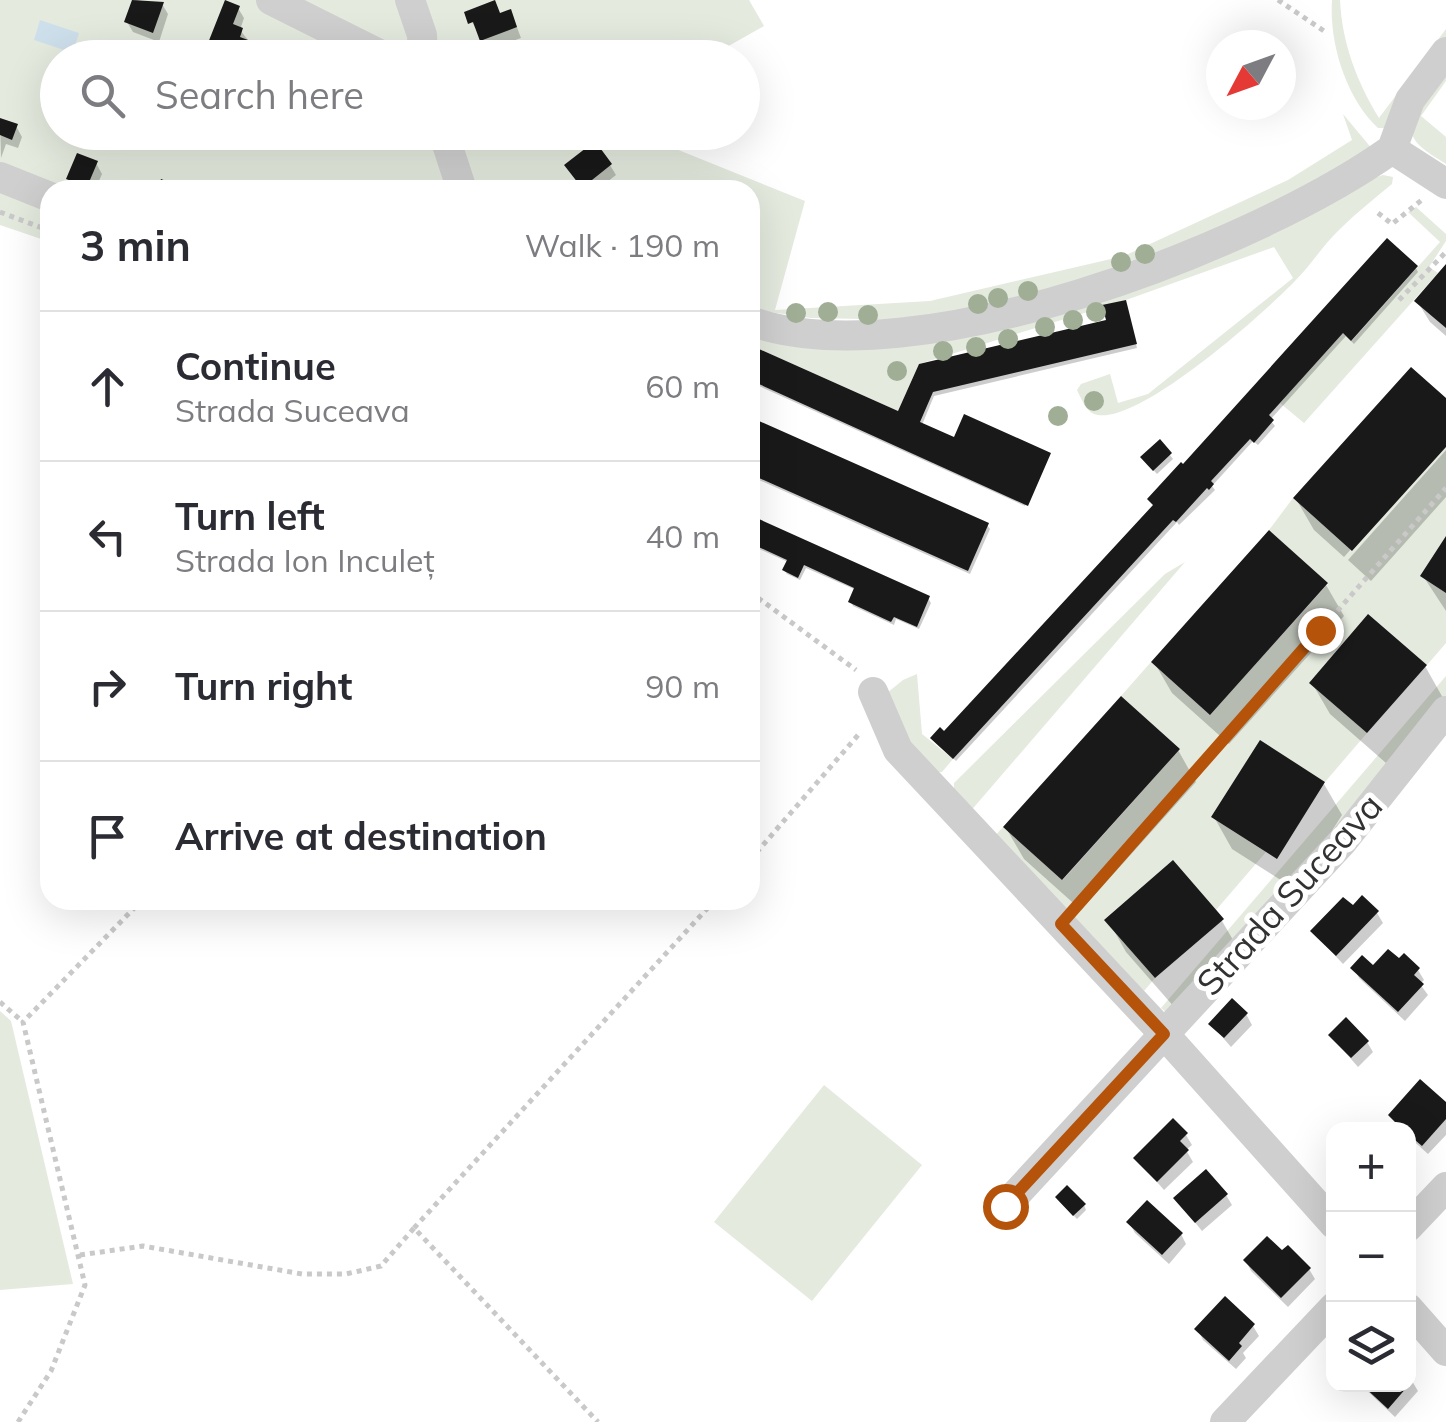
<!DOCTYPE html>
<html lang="en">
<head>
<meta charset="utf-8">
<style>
  body { margin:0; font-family:Mulish,sans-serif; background:#f2f2f3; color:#2b2b33 }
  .controls { position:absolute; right:30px; bottom:30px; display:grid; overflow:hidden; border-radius:20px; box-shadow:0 10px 40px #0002 }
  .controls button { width:90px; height:90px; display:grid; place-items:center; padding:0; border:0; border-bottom:2px solid #e1e1e2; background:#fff; color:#2b2b33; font:50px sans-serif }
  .compass { position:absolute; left:1206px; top:30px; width:90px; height:90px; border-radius:50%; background:#fff; box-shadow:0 10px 40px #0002; rotate:229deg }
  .stop { position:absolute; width:30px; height:30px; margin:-22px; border:8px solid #b45309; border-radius:50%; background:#fff }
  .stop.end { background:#b45309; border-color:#fff; box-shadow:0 2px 10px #0008 }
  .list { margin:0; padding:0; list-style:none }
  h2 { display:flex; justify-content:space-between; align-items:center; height:130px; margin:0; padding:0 40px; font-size:42px }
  h2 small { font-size:32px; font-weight:400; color:#7c7c81 }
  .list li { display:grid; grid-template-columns:65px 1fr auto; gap:30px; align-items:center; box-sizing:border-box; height:150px; padding:0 40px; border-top:2px solid #e1e1e2 }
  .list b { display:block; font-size:38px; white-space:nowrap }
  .list p { margin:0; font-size:32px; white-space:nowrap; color:#7c7c81 }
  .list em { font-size:32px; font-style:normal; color:#7c7c81 }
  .icon { flex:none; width:55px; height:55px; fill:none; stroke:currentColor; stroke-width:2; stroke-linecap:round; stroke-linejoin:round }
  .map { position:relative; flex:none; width:1446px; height:1422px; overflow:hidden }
  .search { position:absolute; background:#fff; box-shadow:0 10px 40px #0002; left:40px; top:40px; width:720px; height:110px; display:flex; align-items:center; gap:25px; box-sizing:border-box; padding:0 35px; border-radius:55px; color:#7c7c81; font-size:38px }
  .panel { position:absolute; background:#fff; box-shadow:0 10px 40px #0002; left:40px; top:180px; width:720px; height:730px; border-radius:30px }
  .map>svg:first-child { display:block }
  .green { fill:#e4eade }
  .water { fill:#cedfec }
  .shadow { fill:#0003 }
  .building { fill:#191919 }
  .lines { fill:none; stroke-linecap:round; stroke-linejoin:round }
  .path { stroke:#c9c9c9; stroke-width:5; stroke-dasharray:5 5; stroke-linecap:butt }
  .minor { stroke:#cfcfcf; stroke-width:30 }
  .tree { fill:#a0ae96 }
  .route { stroke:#b45309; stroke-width:12 }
  .labels { text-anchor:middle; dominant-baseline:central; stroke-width:10; stroke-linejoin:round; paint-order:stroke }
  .street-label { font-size:35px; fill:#323232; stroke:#fff }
</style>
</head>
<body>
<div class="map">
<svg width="1446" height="1422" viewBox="0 0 1446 1422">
  <rect width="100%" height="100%" fill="#fff"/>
  <path class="green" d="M0,0H749L764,26L709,57L58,58V132L662,133L676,149L805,201L775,310L930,301L1124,256L1288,180L1352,140L1343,114L1373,150L1272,210L1023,300L919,320L811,318L750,309V190H50V242L0,225Z
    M1332,0H1340C1342,43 1357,82 1379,118L1446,29V40L1386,128H1378C1346,98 1329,43 1332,0Z
    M1446,66V81L1421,116L1446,137V164C1437,158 1426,152 1419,145C1395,121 1431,86 1446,66Z
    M1383,175L1393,177L1392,184C1374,199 1356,213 1340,229C1323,245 1311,265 1295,281C1266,311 1135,429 1094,414C1086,411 1081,398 1077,390L1081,384L1110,374L1118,403L1148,394L1293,278L1274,247L1126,300L919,364L898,411L750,345V329L895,344Z
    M1416,207L1446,234V241L1429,267L1438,273L1304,423L1280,403L1343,333L1352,341L1440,242L1408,212Z
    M1446,447V643L1427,665L1367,615L1309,683L1367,733L1325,782L1260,741L1211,817L1266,852L1216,910L1105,920L1155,978L1144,991L994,837L1003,827L1063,880L1180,749L1121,696L1151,662L1210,714L1328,584L1269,530L1293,498L1352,551Z
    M1185,562L969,813L954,792V783L1165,574Z
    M917,674L922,734L953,759L942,772L931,773L911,754L887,693L903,680Z
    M1446,676V698L1375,785L1167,1013L1161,1008Z
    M0,1011L11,1021L73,1284L0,1290Z
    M824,1085L922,1165L812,1301L714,1222Z"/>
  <path class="water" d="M40,20L79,33L73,53L34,40Z"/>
  <path class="shadow" d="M135,0L162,4L168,14L159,42L133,32L127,22Z
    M238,8L244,18L240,30L248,40L252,53L250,58H229L217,53L211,42Z
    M467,13L515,22L521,38L488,50Z
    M0,120L16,126L22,137L18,148L6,144L1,158Z
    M96,163L102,174L95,190L75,189L69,179Z
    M610,165L616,175L597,190H584L573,176Z
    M1416,268L1418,272L1354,344L1346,336L1270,420L1275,426L1258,445L1253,441L1212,486L1215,490L1211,494L1179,525L1177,522L956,761L936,743L1155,506L1150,500Z
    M1446,268V336L1430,322L1417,301Z
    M1127,307L1137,348L934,396L922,425L955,440L1048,455L1025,506L750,382V347L899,415L920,367L1109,322Z
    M1446,401V443L1344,557L1314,530L1296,499Z
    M750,420L987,525L990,529L970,574L750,476Z
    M1446,450V497L1371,581L1348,560Z
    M1170,455L1173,459L1157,474L1146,462Z
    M750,517L928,598L931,603L919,629L896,619L894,625L853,606L851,602L856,590L806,568L800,580L787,574L784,570L788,562L750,545Z
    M1446,541V611L1423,576Z
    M1326,585L1344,616L1229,744L1172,693L1154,662Z
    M1425,666L1443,698L1386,763L1330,714L1312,683Z
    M1178,750L1196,782L1081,910L1024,859L1006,828Z
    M1324,784L1342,815L1295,889L1232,849L1214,817Z
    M1353,909L1377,913L1383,923L1343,964L1313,932Z
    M1108,920L1222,921L1240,952L1175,1008L1126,952Z
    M1354,968L1418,970L1424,980L1420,984L1428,995L1405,1021L1359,978Z
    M1246,1014L1252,1025L1231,1047L1211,1024Z
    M1331,1036L1367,1042L1373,1052L1358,1067Z
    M1446,1106V1135L1428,1154L1408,1136V1130H1401L1391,1116Z
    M1186,1135L1192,1145L1186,1150L1193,1162L1164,1190L1136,1158Z
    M1226,1195L1232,1205L1202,1231L1176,1199Z
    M1060,1202L1084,1205L1086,1210L1077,1219Z
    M1129,1223L1181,1234L1186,1244L1169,1264L1135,1233Z
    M1282,1254L1309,1269L1315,1279L1288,1307L1251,1271L1246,1261Z
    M1253,1326L1259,1336L1243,1353L1246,1358L1236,1369L1203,1340L1198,1330Z
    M1412,1381L1418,1391L1395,1417L1360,1384H1408Z"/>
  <path class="building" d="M132,0L164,2L153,33L124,22Z
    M225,0L240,6L233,24L243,28L240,37L248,40L242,56L208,43Z
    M495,0L500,13L511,9L517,27L480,41L473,22L468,24L464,12Z
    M0,118L18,124L12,140L0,135Z
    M595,141L612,164L582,188L564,165Z
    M77,153L98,161L87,187L66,179Z
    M161,179L188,190H157Z
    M1387,238L1418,266L1351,341L1343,333L1269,415L1274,420L1254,443L1250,439L1211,481L1214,484L1209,490L1207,488L1176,522L1173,520L953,759L930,738L940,727L944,731L1153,505L1147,499L1181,462L1183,464Z
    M1446,264V328L1414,301Z
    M1126,300L1137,344L933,392L920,422L954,437L964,414L1051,453L1028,506L750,380V345L898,411L919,364L1106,320L1102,305Z
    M1411,367L1446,398V447L1352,551L1293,498Z
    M750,417L989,523L968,571L750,474Z
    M1160,439L1172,453L1153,471L1140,457Z
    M750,515L930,596L917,627L894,617L891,622L848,602L854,588L804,565L798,578L782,570L787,560L750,543Z
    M1269,530L1328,583L1210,715L1151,662Z
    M1446,536V593L1420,576Z
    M1368,614L1427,665L1367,733L1309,683Z
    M1121,696L1180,749L1062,880L1003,827Z
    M1260,740L1325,782L1277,859L1211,817Z
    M1173,860L1224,919L1155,978L1104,920Z
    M1362,895L1379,911L1336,956L1310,931L1343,897L1353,905Z
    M1388,949L1399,958L1404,953L1420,968L1414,975L1424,984L1398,1012L1350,968L1362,955L1373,965Z
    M1232,998L1248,1013L1224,1038L1208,1024Z
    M1346,1017L1369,1041L1351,1058L1328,1035Z
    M1420,1079L1446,1102V1119L1422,1146L1408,1134V1130H1403L1388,1115Z
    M1173,1118L1188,1133L1180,1141L1189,1150L1157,1182L1133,1158Z
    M1206,1169L1228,1194L1195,1223L1173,1198Z
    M1067,1185L1086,1204L1073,1216L1055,1197Z
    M1147,1200L1183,1233L1162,1255L1126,1222Z
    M1267,1236L1282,1250L1288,1245L1311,1268L1281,1298L1243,1260Z
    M1225,1296L1255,1324L1239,1343L1242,1346L1229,1361L1194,1329Z
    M1408,1374L1414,1379L1388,1409L1361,1384H1408Z"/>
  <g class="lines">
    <path class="path" d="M1278,0L1327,33
      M0,212L50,231
      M1378,213L1392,224L1423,199
      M1399,300L1446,252
      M750,592L856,670
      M750,860L859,734
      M1079,903L1446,488
      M0,1002L23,1022
      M414,1228L715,900
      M80,1255L143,1246L302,1274H346L381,1266L414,1228L598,1422
      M18,1422L51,1371L85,1285L23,1022L142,900"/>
    <path class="minor" d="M271,0L387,58
      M410,0L422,35L423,58
      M443,132L462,190
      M1392,149L1410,100L1446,52
      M1392,149L1446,184
      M0,177L50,197
      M750,321C913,380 1257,246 1392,149
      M873,692L898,750L1164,1034L1334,1224
      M1005,1206L1343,841L1446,711
      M1408,1227L1446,1187
      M1408,1308L1446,1351
      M1225,1422L1334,1307"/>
  </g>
  <g class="tree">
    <circle cx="1145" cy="254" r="10"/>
    <circle cx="1121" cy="262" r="10"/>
    <circle cx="1028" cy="291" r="10"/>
    <circle cx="998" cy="298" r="10"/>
    <circle cx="978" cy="304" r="10"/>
    <circle cx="828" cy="312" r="10"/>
    <circle cx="1096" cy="312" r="10"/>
    <circle cx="796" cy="313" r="10"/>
    <circle cx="868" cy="315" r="10"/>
    <circle cx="1073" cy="320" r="10"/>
    <circle cx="1045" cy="327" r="10"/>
    <circle cx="1008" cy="339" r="10"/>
    <circle cx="976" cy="347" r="10"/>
    <circle cx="943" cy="351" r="10"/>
    <circle cx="897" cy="371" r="10"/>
    <circle cx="1094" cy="401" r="10"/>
    <circle cx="1058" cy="416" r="10"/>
  </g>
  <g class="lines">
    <path class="route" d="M1005,1206L1164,1034L1061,924L1320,630"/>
  </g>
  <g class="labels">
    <g class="street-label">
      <text transform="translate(1289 894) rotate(-48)">Strada Suceava</text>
    </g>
  </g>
</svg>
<div class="controls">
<button>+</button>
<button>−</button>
<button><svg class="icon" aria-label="layers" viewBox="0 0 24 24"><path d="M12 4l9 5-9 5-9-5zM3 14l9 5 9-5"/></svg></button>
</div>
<svg class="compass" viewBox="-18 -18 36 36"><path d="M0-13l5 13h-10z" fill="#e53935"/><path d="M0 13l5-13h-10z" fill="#7c7c81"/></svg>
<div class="stop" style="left:1005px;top:1206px"></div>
<div class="stop end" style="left:1320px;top:630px"></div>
<div class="search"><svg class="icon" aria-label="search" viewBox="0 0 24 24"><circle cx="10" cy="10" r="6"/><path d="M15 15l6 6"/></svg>Search here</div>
<section class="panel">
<h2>3 min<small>Walk · 190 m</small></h2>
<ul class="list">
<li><svg class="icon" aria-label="ahead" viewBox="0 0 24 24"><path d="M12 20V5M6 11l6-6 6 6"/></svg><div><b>Continue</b><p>Strada Suceava</p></div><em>60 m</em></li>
<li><svg class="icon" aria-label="left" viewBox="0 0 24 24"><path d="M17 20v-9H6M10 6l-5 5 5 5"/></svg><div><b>Turn left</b><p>Strada Ion Inculeț</p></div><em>40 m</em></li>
<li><svg class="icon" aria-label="right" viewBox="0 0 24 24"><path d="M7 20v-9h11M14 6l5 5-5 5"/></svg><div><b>Turn right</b></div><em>90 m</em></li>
<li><svg class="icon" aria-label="arrive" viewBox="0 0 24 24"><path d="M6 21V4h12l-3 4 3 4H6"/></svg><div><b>Arrive at destination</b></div></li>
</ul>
</section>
</div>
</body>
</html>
